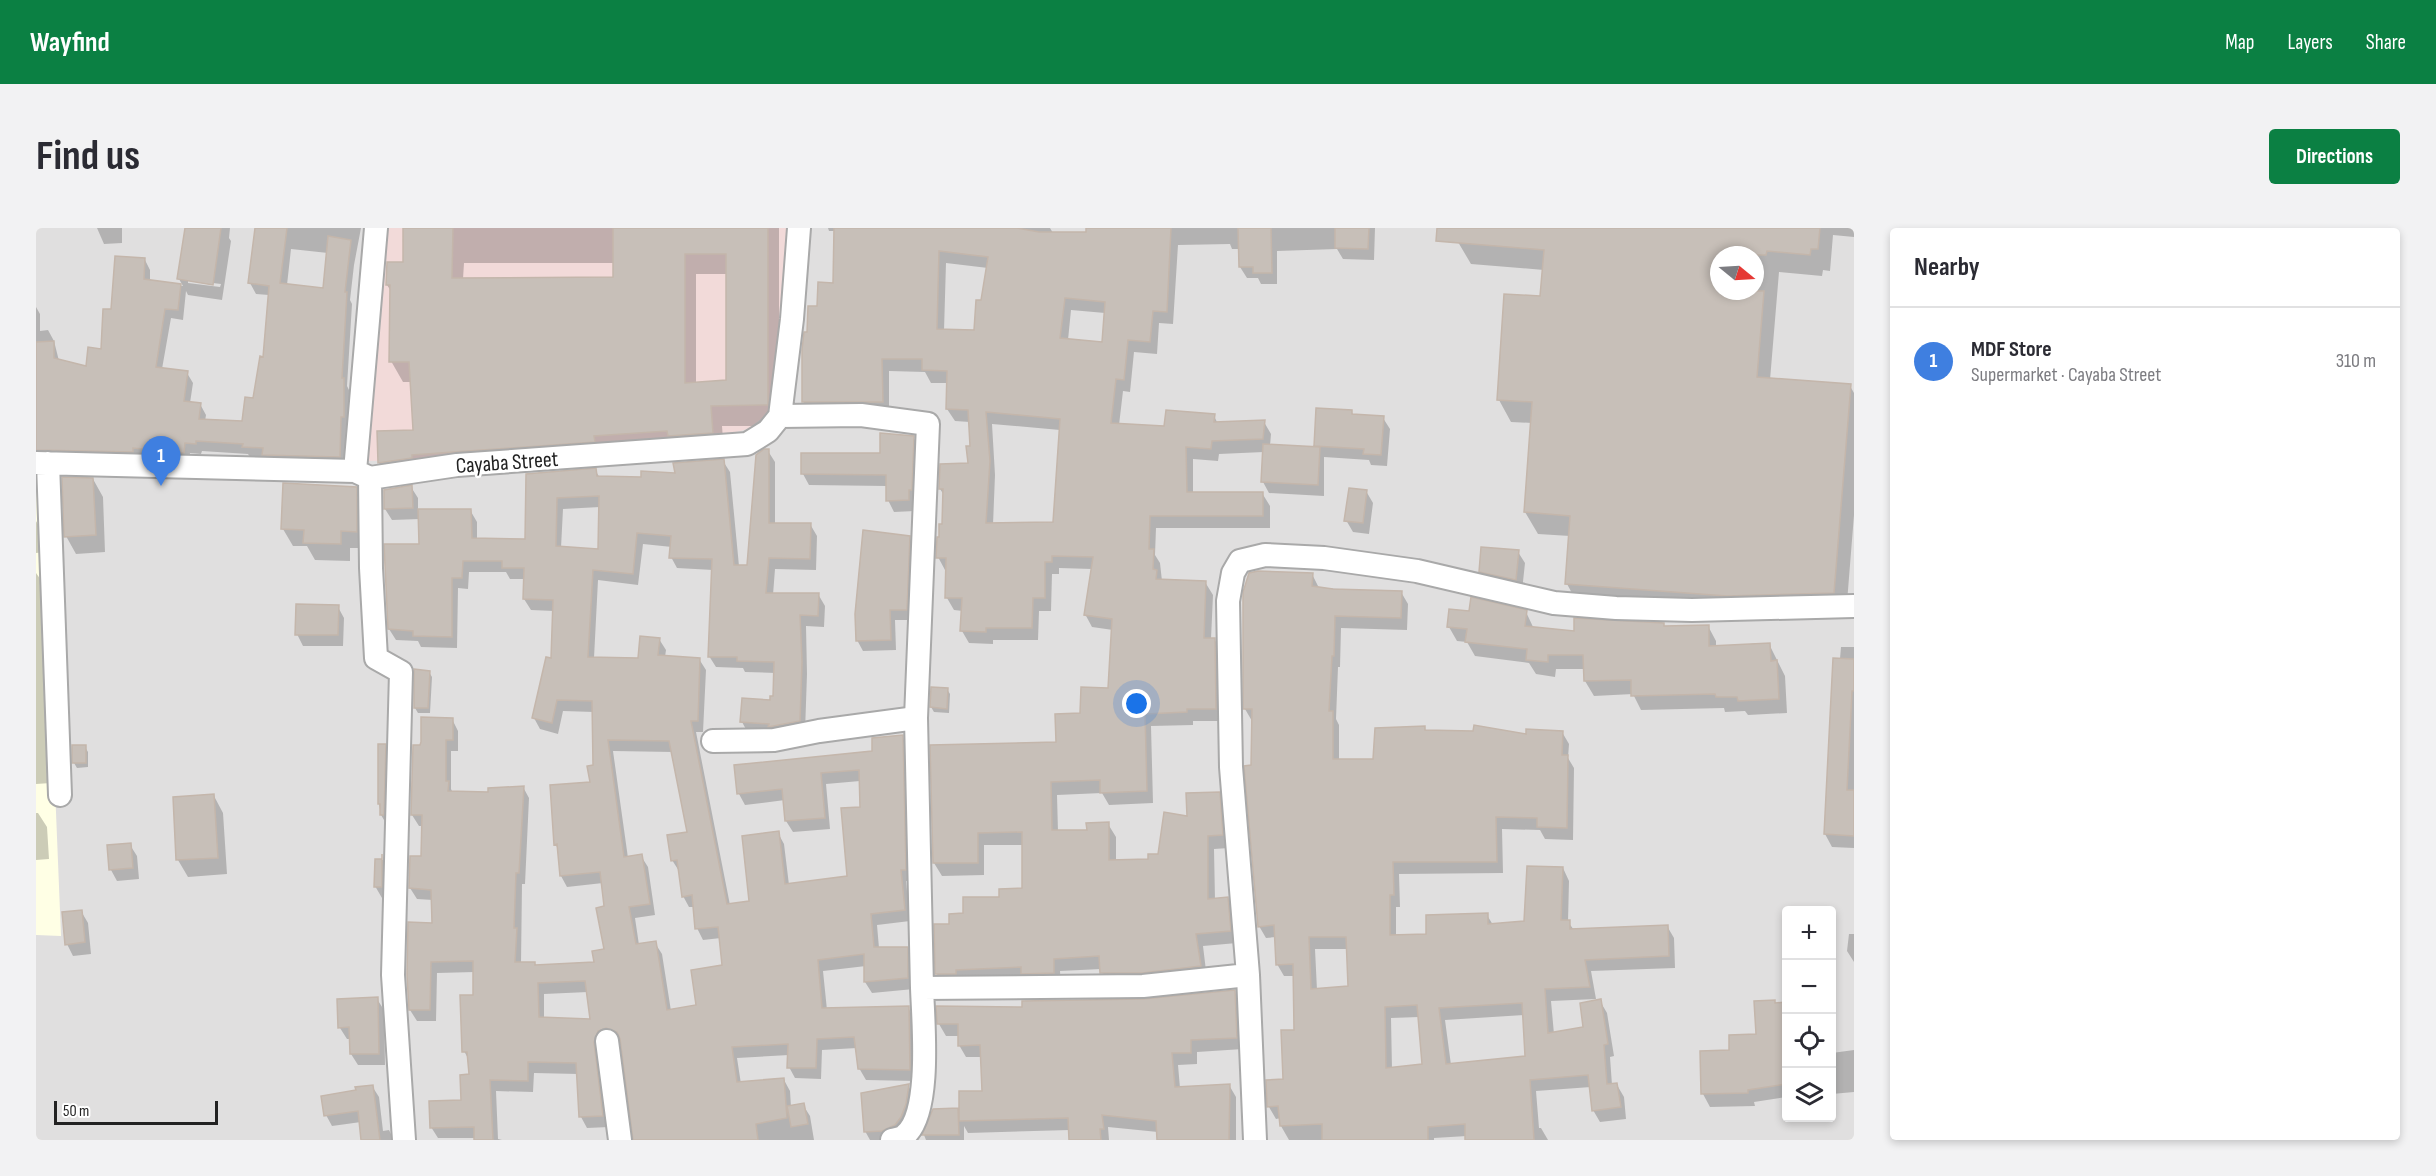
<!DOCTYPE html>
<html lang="en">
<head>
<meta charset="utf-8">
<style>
  body { margin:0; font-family:"Sofia Sans Condensed",sans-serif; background:#f2f2f3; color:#2b2b33 }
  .controls { position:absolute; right:18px; bottom:18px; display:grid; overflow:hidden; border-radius:6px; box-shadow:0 3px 9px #0003 }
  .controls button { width:54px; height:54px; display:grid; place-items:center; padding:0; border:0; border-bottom:2px solid #e1e1e2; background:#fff; color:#2b2b33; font:30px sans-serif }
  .compass { position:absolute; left:1674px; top:18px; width:54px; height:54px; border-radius:50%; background:#fff; box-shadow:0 3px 9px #0003; rotate:108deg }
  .scale { position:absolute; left:18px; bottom:15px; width:164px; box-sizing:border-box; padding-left:6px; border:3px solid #222; border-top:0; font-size:16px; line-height:21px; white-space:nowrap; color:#222; -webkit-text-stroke:4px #fff; paint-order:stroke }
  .you { position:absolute; left:1101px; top:476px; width:21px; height:21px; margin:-15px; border:4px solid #fff; border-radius:50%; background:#1a73e8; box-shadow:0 0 0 9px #1a73e833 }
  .badge { display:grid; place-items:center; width:39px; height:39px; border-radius:50%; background:#0b8043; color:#fff; font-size:20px; font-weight:700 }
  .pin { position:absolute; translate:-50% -50px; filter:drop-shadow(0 2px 3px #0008) }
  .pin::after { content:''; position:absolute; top:32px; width:21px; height:18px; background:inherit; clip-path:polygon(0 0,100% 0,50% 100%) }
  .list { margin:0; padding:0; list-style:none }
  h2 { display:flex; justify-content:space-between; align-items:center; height:78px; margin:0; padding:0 24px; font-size:26px }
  h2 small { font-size:20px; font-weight:400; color:#7c7c81 }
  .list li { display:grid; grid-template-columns:39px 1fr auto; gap:18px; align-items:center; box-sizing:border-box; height:108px; padding:0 24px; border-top:2px solid #e1e1e2 }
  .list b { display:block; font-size:22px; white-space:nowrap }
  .list p { margin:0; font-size:20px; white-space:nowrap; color:#7c7c81 }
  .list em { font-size:20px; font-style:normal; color:#7c7c81 }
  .icon { flex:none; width:33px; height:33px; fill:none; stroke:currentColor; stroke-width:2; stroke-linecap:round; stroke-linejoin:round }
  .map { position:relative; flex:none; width:1818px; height:912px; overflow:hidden; border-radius:6px }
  header { display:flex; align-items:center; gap:36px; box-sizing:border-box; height:84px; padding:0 30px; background:#0b8043; color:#fff }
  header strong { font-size:28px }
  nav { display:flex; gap:33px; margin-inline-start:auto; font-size:21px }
  .intro { display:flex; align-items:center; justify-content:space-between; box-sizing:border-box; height:144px; padding:0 36px }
  h1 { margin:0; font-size:42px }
  .button { padding:15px 27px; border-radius:6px; background:#0b8043; color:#fff; font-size:21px; font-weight:700 }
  main { display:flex; gap:36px; padding:0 36px }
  aside { flex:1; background:#fff; border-radius:6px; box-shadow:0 3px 9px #0003 }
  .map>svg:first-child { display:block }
  .residential { fill:#e0dfdf; fill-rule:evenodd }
  .commercial { fill:#f2dad9 }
  .education { fill:#ffffe5 }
  .shadow { fill:#0003; fill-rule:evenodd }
  .building { fill:#c7bfb8; stroke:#c4b6ab; stroke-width:1.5; fill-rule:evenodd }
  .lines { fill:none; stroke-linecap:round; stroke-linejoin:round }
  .street-casing { stroke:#a9a9a9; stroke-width:26 }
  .street { stroke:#fff; stroke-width:22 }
  .labels { text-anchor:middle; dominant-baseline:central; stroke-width:5; stroke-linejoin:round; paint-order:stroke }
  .street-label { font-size:22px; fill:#222; stroke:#fff }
</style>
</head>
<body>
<header>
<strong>Wayfind</strong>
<nav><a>Map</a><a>Layers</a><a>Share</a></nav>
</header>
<div class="intro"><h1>Find us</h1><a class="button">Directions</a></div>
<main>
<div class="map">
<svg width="1818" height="912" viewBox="0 0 1818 912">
  <rect width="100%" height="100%" fill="#f2efe9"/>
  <path class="residential" d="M0,0H1818V912H0ZM1683,27H1719V63H1683ZM1750,682H1796V890H1750Z"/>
  <path class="commercial" d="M346,0H759L737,182L712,201L665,213L496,231L326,233Z"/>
  <path class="education" d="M0,239H6L25,708L0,707Z"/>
  <path class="shadow" d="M61,0H86V15L68,16Z
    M151,0H194L193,10L195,13L186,72L152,67L150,63L147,92L135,90L126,141L151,145L157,155L154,175L164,176L170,187L169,193L207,195L218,172L228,131L233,67L220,66L214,55L221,0H337H325L318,37L314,72L316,76L311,158L313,162V199H310L309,239L214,229L212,226L166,223L165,226L154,225L153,235L0,233V79L4,86V103L12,102L18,113L23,133L51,140L66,122L77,83L109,32L114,42V54L147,58L143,51ZM255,21L292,25L288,61L251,57ZM152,52L185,56L184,59L152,55Z
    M368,0H743V198H686L688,225L387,247L355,255L343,235L379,203L376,154H367L355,133V63L351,57L369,36ZM428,35H579V50L427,51ZM660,46H691L692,154L660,156Z
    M792,0H1014L1017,5H1051V0H1339L1338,32L1307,31L1301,21L1241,23V56H1225L1222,50H1211L1204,39V21H1196L1194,16L1142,17L1137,96L1123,95L1121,126L1098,124L1094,164L1087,163L1083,197L1130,200L1178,188L1182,196L1228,194L1235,206L1234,218L1280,220L1279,218L1315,183L1318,188L1347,190L1354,201L1351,238L1335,237L1333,232L1288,229V268L1233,265L1227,254L1228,224L1183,226L1182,233L1157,231V265H1226L1234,278V300H1120L1119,327L1124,335L1126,353L1169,354L1177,367L1175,411H1178L1186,424L1187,493H1157V497L1115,498L1117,575L1073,577L1066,565L1021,567L1022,604H1052L1072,596L1080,609V633L1114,632L1123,627L1152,589L1183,566L1190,578L1193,620L1178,621L1179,672L1191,671L1199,683L1201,715L1167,718L1171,751L1073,757L1065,741L1024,743L1025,758L908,759L901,746L914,697L928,687L987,662L988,617H948V647L906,648L898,635L1021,515L1045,486L1073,461L1077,402L1056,399L1049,386L1056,341L1023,340V346H1016L1015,383H1003L1002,412H957V416L933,415L926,403L927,383L918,382L911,370L912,342H909L902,329L908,298V267L904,261L933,237L935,219L934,194L919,193L911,181L912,155H895L889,144L853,143V186H774L767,173L773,105L783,80L798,56L799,3H793ZM910,35L952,40L939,104L908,103ZM1035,82L1069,85L1067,116L1032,112ZM956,196L1024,202L1018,296L957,297L959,247Z
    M1417,0H1818V9L1797,7L1794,43L1787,42L1786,48L1743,44L1734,152L1814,158L1818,165V287L1810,387L1543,378L1531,356L1534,308L1502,306L1489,284L1496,195L1475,194L1463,172L1506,70L1508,42L1435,36L1422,14ZM1683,27H1719V63H1683Z
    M877,209L884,221L879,283L858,284L852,272L851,258L773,257L767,246L846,227Z
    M732,223L739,234V296H774L781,308L780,342L739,341L737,367L782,366L789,378L788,399L770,398L771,446L769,504L712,505L706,494L739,470L740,445L709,444L707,440L680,439L673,428L677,342L641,340L635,329L636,319L607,316L602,357L562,352L558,430L603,431L623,411L630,422L629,429L663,431L670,442L667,504H660L694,677L714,674L742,605L748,616L753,657L812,650L825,581L824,553L790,556L794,601L757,604L750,593L749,572L709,577L703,566L838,524L866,509L873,520L875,653H870L874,693L841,697L843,720H871L877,732L878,761L836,765L829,754L830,738L787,743L791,782L872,780L879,791L880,853L830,852L823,840L821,820L786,822L785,851L759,850L753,839V827L701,830L705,856L748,852L754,863L755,879L767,877L774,888L778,912H602L586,813L576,811L573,899L551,900L545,889L542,846L498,845L497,864L460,863L462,911L466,912H439V910H402L395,899L427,874L434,848V834L428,823L438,768L439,744L401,745L400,793H381L374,782L397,697V672L381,671L374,660L387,630V598H383L376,587L385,518L416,491L422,503V523H415V561L417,565L454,566L487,559L493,570L489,656H486L485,736L498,735L500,739L559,736L569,723L570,679L567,655L531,659L525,648L523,622L519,616L555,556L558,538V484L527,483L522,506L504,501L498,490L516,432L518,383L495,382L488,371L489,351H474L470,344H433L432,361L422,360L421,420L385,419L382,413L360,412L353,401L384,317V291L356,292L349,281L375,259L382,270V283L434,282L441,294V311L490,313L492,247L559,242L564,250L607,251L641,246L687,233L694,244L703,338H712ZM564,279L563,322L525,320L527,281ZM577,523L637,524L652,605L636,632L643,643L647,668L653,679H659L661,700L667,712L685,710L687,738L661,779L635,783L626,726L619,715L603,717L599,690L619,687L612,639L605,628L592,630ZM552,764L555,793L508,791V766Z
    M57,251L67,269L69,324L40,326L30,308Z
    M320,260L330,277V320H314V333L279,332L271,318H257L247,301Z
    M1330,263L1337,275L1333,306L1317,304L1310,292Z
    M0,293L8,307L9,324L0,325Z
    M873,309L879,320L876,392H859L860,422L827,423L821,412Z
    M1482,324L1489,335L1486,363L1451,355L1445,343Z
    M0,345L10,359L15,555L0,556Z
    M1276,346L1283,360L1365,364L1372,376L1371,402L1305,400L1304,439H1302L1300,491L1303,497V532L1338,533L1388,500L1391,504L1491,508L1526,504L1533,516L1532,530L1538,540L1537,612L1509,611L1504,602L1466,601L1467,645L1363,646L1364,679H1360V708L1391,707L1451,687L1457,697L1490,695L1527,640L1533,653L1532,694L1538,702L1631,698L1638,710L1639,740L1555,743L1560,771L1515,773L1518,806L1549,801L1564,773L1571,785L1578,828L1574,829L1576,857H1581L1588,869L1590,891L1564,894L1557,882L1555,859L1500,863L1503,900H1505L1512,912H1431V908L1398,910V912H1253L1245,898V890L1240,891L1233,879L1248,852L1259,803V748H1248L1241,736L1240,709L1230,710L1223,698L1216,493L1209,481ZM1279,721H1312L1314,759L1281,762ZM1488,787L1491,829L1415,837L1409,792ZM1383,789L1388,837L1356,841L1355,790Z
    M302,379L308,390L307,418H267L261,406Z
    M1490,384L1498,401L1540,405L1627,396L1629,400L1672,398L1680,413V419L1733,416L1749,448L1751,485L1712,487L1709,483L1689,484L1688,480L1605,482L1597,466L1558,468L1549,453V441H1520L1519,449L1500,446L1493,435L1439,428L1431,414L1421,413L1413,399L1434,385Z
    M1805,419H1818V620L1796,619L1789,606Z
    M393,444L396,449L394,485H382L379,480Z
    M911,461L914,466L913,485L898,484L895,479Z
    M349,518L355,528L351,597L345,587L343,576Z
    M49,519L52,524V539L41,540L38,535Z
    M178,568L187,585L191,646L152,649L142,632Z
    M0,585H2L11,599L13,631L0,632Z
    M94,617L101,628L103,651L81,653L75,642Z
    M341,632H347L351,639L352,670H346L339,658Z
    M45,683L52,695L55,726L37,728L31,716Z
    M1813,706H1818V734L1811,723Z
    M1198,764L1205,776L1207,821L1161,824V836L1142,837L1144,860L1193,857L1200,869V912H1122V904L1072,899L1073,912H1035L1034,902L932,905L928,898V912H890L888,907L898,883L921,882L925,888L948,864L946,829H930L923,817V808H910L903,796L988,780L1107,773Z
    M341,771L348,782L349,837H322L315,826V811H311L304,800Z
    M1738,773L1740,776H1750V869L1718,874L1719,878L1674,879L1667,866L1665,824L1695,823L1721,807Z
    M1818,822V864L1796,866V825Z
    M336,858L343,869L347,903L353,902L358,912H327L325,894L296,898L290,887L322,864Z
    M872,858L879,869L857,912H834L829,903Z"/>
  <path class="building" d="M149,0H185L177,57L141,51Z
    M219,0H251L244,55L287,60L292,8L315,12L309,64H311L306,150H308V189H305L304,229L226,227L227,220L206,219L207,216L160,213V216L149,215L148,225L97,220V224L0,222V114L18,113V130L50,138L52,119L65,121L67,81H75L79,28L109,30L108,51L145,56L142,82L129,81L120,139L152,143L148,173L165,175L163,191L206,193L209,169L217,170L224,128L227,129L233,58L212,55Z
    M367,0H417L416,50L577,49V0H732V177L675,178L677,205L632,208L631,203L558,208L559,214L376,227V230L342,235L341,203L377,202L373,134H353L354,57H350L351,34H367ZM649,26H690V152L649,155Z
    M798,0H981L1003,4H1050V0H1135L1131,84L1117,83L1114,114L1092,112L1088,152L1080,151L1075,195L1128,198L1130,182L1179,186L1178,194L1229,192L1227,211L1176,213L1175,221L1150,219L1151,264H1227V288H1114L1113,321H1118L1117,341L1121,342L1120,351L1170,353L1168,410H1179L1180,481H1151V484L1109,486L1111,563L1064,565V552L1015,554L1016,602H1051L1050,595L1073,594V632L1112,631V626H1122L1128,584L1151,588L1150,565L1184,564L1187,607L1172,608V671L1192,669L1195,703L1160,706L1165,738L1106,745H1064L1063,728L1018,731V745L985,746V739L920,742V746H899L898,696H913V686L927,685V669H963V661L986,660V604L942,605V635H897L894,517L1020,514L1019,486L1044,485L1045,459L1072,460L1076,391L1048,387L1057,329L1016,328V334H1009V370H997L996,400H950V404L924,403L926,370H909L910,330H900L901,309H903V296H906L907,261H903L904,236L932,235L930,218H934L932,182L910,181L911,143L886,142V131H846L847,174H766V122L768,104H771L772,78H781L782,54L797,55ZM903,23L952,29L945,72H940L938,102L901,101ZM1029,70L1069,74L1066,114L1024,110ZM950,184L1024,191L1017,294L950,295L954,233Z
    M1202,0H1235L1236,45H1217V39H1203Z
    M1299,0H1333L1332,21L1299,20Z
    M1401,0H1784L1782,21H1775L1774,27L1731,23L1730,27H1683V63H1728L1721,149L1815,156L1798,365L1691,368L1529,356L1534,288L1488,284L1496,174L1461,172L1468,66L1504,68L1508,22L1400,13Z
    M1280,180L1316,182V186L1348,188L1345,227L1327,226L1328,221L1278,218Z
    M844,205L878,208L876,262H873V272L850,273V247L765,246V225H844Z
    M1227,216L1284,219L1282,257L1225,254Z
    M728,221H733V295H775L774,331L733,330L730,365H783L782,388L764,387L766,434L764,493L732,499L733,496L704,494L706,470L734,472V468H737L738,434L701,433V429H672L676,331L633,330L635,308L601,305L597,346L557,342L552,429L602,430L604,408L624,410L622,427L664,430L662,493H655L691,676L713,673L706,608L743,603L749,656L811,648L805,580L824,579L823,542L785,545L789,590L749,593L746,561L701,566L698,537L836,523V510L867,507L870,642H865L869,682L835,686L838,719H872V750L828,754V726L782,732L786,780L873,778L874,842L822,841L818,809L781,811L780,840H751L752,816L696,819L701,854L748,850L751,890L720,896L722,912H597L584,811L581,804L570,800L562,803L558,814L567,888L543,889L540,835L492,834V853L454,852L457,912H438V899L394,900L393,873L425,872L424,847L433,846L431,824H426L424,767H437V733L395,734L394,782H373L371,747L372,694L396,695L395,662L373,660L374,628H385L386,587H375L377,517H384L385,514V489L417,490V512H410V553H413L412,563L452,564V560L488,558L483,645H480L478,700H481L479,734H499V737L558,734L556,723L568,721L560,680L568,678L564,644L524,648L521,616L518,617L514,557L554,554L551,538L557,537L556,473L521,472L516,495L496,490L510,429L515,430L517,372L487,371L488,340H466V333H427L426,350H416V409L377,408V403L352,401L348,316H383L382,281H435L436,310L489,311L490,246L560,240L561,248L605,249V243L639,245L637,235L688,231L698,337H711L720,227ZM563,268L562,321L520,318L521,270ZM572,512L633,513L651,604L631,607L635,633L641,632L646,669L656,667L659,701L682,699L686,737L655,742L660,777L631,782L620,713L600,716L593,679L614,676L606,626L588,629ZM549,753L554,791L503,789L502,755Z
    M26,249L57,250L60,307L28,309Z
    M247,255L321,259V304L305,303V316L267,315L268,302L245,301Z
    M376,257L377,280L348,281V262Z
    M1313,260L1331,262L1327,295L1308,293Z
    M827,302L874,308L871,382H854L855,412L820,413L819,386Z
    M1445,319L1483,322L1480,352L1443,344Z
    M1222,343L1277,345L1276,358L1297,361L1366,363L1365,390L1299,388L1298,428H1296L1293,483H1297V531H1337L1339,500L1389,498V502L1437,503L1438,497L1490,506V501L1527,503L1526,527H1532L1531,600L1501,599V590L1460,589L1461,634H1357L1358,667H1354V707L1390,706V687L1452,685V696L1488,693L1491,638L1527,639L1525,692H1534V701L1632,697L1633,728L1549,732L1554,759L1509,761L1512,805L1547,799L1544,775L1565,771L1572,816L1568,817L1571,856L1581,855L1585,879L1556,883L1552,847L1494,852L1498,912H1429V896L1392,899V912H1286V896L1244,898L1242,878L1231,879L1230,852L1247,851L1245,802H1258L1257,736L1240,737L1238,697L1222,699L1208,538L1215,537L1216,481H1207V364L1213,345ZM1273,709H1310L1312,758L1275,761ZM1486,775L1489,828L1410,836L1403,780ZM1381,777L1386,836L1350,840L1349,779Z
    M1435,369L1491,382L1489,398L1538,403V390L1628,395V398L1673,397V418L1734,415L1735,433L1741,432L1743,471L1702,473L1701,469H1680L1679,466L1595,468V452L1548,453L1547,427H1512V434L1490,432L1491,421L1429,414L1431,401L1411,399L1413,381L1433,383Z
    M260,376L303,377L302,407H259Z
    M1797,430L1818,431V463H1816L1811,562H1818V608L1788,606Z
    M378,441L394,443L392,480H378Z
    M895,459L912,460L911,481L894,479Z
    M342,516H350L348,587H344V576H342Z
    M36,517H50V535H36Z
    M178,566L182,630L140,632L137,569Z
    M95,615L97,640L73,642L71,617Z
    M346,626V659H338L339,631H346Z
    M46,682L49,714L29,717L26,684Z
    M1199,762L1201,810L1155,812V825H1136L1139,859L1194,856L1193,912H1121L1120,893L1066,887L1068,901H1064L1065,912H1033L1032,890L923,893V863H946L944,817L922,818V796H901L900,778L986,779V773L1107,771Z
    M342,769L343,826H314L313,799L302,800L301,771Z
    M1739,772V775L1750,774V856L1712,862V865L1665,866L1664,823L1693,822V807L1720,806L1718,773Z
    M873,856L870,876L865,889L859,897L846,903L828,904L825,865Z
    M337,857L344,912H325L322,883L288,888L285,868L320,862L319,859Z
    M768,875L772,896L755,899L751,878Z
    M922,880L923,907H886L897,881Z"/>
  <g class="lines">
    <defs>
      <path id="street" d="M744,188L825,187L892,196L880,490L886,760L1107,758L1212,747
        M0,235L319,243L334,250L421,237L711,216L732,203L744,188L756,91L763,0
        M12,235L24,567
        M319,243L340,0
        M334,250L335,340L340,430L365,444L357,747L368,912
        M677,513L738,512L783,503L880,490
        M571,813L584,912
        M856,912C860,911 867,910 869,907C896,885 887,792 886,760
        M1219,912L1212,747L1195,539L1192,373L1197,345L1204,333L1229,327L1288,330L1381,343L1518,375L1580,380L1656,382L1818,378"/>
    </defs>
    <use href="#street" class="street-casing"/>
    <use href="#street" class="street"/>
  </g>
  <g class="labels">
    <g class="street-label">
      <text transform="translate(471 235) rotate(-4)">Cayaba Street</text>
    </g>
  </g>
</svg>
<div class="controls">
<button>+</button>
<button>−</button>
<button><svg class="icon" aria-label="locate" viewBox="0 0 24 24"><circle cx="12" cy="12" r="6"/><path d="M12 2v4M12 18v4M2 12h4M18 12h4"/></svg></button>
<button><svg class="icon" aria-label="layers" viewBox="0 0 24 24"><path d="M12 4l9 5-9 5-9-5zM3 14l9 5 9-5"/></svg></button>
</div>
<svg class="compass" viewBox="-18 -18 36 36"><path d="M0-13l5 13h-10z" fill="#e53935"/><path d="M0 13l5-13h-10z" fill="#7c7c81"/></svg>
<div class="scale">50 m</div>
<div class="you"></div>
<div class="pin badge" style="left:125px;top:258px;background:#3f7fe0">1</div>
</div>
<aside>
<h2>Nearby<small></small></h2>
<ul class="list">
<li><span class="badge" style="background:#3f7fe0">1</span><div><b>MDF Store</b><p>Supermarket · Cayaba Street</p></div><em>310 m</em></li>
</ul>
</aside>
</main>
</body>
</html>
